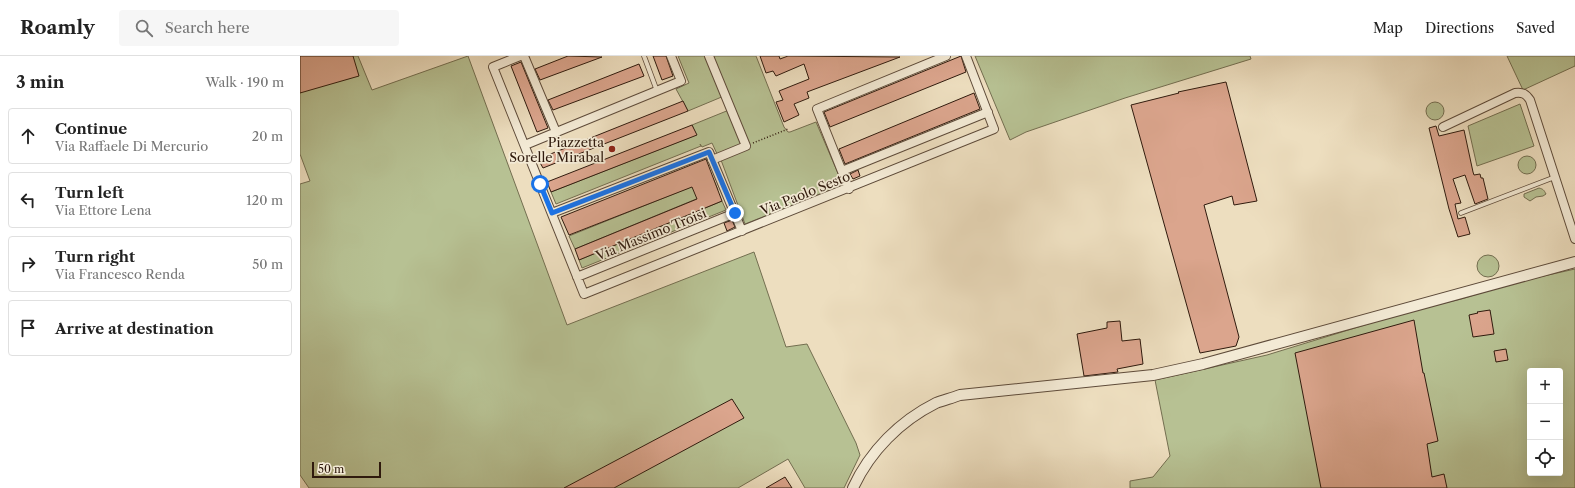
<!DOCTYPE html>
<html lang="en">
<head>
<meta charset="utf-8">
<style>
  body { margin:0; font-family:"Libre Caslon Text",serif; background:#f6f6f6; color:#222 }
  .controls { position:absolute; right:12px; bottom:12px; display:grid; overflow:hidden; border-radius:4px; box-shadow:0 4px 16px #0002 }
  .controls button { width:36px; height:36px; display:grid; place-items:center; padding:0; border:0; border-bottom:1px solid #e0e0e0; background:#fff; color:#222; font:20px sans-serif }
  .scale { position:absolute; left:12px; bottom:10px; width:69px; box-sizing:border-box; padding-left:4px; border:2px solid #2f1a0d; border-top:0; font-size:11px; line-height:14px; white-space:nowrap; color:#2f1a0d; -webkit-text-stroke:3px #f3ead5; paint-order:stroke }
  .stop { position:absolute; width:12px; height:12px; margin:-9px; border:3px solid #1a73e8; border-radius:50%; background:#fff }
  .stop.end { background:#1a73e8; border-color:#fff; box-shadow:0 1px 4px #0008 }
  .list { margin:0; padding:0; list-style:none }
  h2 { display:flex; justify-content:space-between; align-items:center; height:52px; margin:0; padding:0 16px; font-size:17px }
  h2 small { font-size:13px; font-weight:400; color:#767676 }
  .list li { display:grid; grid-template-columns:26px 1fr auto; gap:12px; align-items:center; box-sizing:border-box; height:56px; margin:0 8px 8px; padding:0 8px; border:1px solid #e0e0e0; border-radius:4px }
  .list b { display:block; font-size:15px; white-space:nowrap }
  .list p { margin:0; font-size:13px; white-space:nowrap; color:#767676 }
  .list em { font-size:13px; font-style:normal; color:#767676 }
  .icon { flex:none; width:22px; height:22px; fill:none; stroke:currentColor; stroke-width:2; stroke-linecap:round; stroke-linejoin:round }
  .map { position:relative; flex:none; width:1275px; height:432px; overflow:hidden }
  header { display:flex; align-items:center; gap:24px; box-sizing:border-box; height:56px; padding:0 20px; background:#fff; border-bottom:1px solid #e0e0e0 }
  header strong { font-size:19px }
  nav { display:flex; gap:22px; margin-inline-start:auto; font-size:14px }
  .search { width:280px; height:36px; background:#f6f6f6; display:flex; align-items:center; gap:10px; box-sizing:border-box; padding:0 14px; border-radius:4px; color:#767676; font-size:15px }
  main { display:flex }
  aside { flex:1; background:#fff }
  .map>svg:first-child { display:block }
  .green { fill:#b7c193; stroke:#736e50; fill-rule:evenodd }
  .building { fill:#dba58d; stroke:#2f1a0d }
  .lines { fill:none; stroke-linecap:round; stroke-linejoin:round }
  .service-casing { stroke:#5e4b3a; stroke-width:5.5 }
  .minor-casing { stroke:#5e4b3a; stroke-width:10 }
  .tertiary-casing { stroke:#5e4b3a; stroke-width:12 }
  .path { stroke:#2f1a0d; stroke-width:1.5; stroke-dasharray:1 2; stroke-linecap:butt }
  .service { stroke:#f3ead5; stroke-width:4 }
  .minor { stroke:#f3ead5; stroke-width:8 }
  .tertiary { stroke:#f3ead5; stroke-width:10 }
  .route { stroke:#1a73e8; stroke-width:5 }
  .poi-dot { fill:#8f2418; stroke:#f3ead5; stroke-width:1.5 }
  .labels { text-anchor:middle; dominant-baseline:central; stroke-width:3.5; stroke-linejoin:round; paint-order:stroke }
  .poi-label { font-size:13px; fill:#2f1a0d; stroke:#f3ead5; text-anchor:end }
  .street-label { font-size:13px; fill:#2f1a0d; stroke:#f3ead5 }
</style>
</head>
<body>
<header>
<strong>Roamly</strong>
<div class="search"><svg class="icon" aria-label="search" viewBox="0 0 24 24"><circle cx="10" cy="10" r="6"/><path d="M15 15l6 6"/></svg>Search here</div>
<nav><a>Map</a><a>Directions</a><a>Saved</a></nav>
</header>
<main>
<aside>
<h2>3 min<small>Walk · 190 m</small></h2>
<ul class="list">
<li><svg class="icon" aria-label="ahead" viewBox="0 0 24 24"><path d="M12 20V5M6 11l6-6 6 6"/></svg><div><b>Continue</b><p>Via Raffaele Di Mercurio</p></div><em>20 m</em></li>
<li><svg class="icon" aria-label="left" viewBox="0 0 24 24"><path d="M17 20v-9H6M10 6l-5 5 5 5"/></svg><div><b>Turn left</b><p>Via Ettore Lena</p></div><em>120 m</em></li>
<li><svg class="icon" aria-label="right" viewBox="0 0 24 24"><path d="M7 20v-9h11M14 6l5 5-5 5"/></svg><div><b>Turn right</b><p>Via Francesco Renda</p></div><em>50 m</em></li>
<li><svg class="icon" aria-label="arrive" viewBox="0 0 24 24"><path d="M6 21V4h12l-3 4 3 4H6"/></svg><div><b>Arrive at destination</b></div></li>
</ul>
</aside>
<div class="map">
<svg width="1275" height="432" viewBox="0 0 1275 432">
  <rect width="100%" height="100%" fill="#eddebf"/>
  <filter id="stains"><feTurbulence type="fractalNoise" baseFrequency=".005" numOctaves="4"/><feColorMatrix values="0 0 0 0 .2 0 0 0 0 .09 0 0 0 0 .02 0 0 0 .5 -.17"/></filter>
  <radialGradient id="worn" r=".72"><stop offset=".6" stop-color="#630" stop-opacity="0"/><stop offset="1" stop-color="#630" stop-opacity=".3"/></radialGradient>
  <path class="green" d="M0,0H58L72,34L168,0L267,269L454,196L486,291L507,288L556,387L560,399L544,432H505L488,403L438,432H9L0,419V128L10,125L0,98Z
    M378,0H407L424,40L388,55L376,33L389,27Z
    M413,0H456L484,71L488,76H490L516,66L543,129L445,168L421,104L447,92Z
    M675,0H950L951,3L825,42L726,76L710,84Z
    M1207,0H1275V10L1223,34Z
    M1126 55a9 9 0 1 1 18 0a9 9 0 1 1-18 0Z
    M1220,48L1234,90L1177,110L1168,70Z
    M429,54L444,89L418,100L412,87L402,91L400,88L401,90L256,148L251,136L396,79L392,69Z
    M1218 109a9 9 0 1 1 18 0a9 9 0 1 1-18 0Z
    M413,122L418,134L275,193L269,180Z
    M1239,132C1243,133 1244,134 1246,138L1243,140L1236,141L1230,145L1224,141V138Z
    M422,145L426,154L282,212L279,204Z
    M1177 210a11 11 0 1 1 22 0a11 11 0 1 1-22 0Z
    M1275,213V432H830V425L853,421L870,400L855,324L967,299L1107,256L1161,243L1217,226ZM1230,315H1260V417H1230Z"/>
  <path class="building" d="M0,0H53L59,20L0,37Z
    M268,0L302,1L240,24L235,13Z
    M353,0H366L373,20L362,24Z
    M460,0H479L480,3L488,0L600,1L507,36L509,42L494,48L499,59L484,66L476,46L483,44L479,35L509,23L504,8L476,20L473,15L466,17Z
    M661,0L666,16L530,71L524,56Z
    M221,6L248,72L237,76L211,10Z
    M339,8L344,20L253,54L248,44Z
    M926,26L957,145L934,149L932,140L904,149L939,281L936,290L900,297L831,49L879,37L878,36Z
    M674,37L680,53L545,108L539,93Z
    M383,45L388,55L243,112L238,103Z
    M392,69L397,79L251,136L247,126Z
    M1136,70L1139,80L1164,74L1173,116L1174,119L1180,118L1181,122H1183L1188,143L1175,148L1165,119L1153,123L1161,147L1155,148L1158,163L1165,161L1170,178L1158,181L1149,153L1129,72Z
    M406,103L422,145L279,204L275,193L397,143L392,131L269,179L261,161Z
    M558,114L560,120L553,123L550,118Z
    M432,164L435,171L427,175L424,167Z
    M1190,254L1194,278L1173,281L1169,259L1178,257L1177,256Z
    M1114,264L1123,317H1124L1138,385L1127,388L1132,421L1144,418L1147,432H1021L995,297Z
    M820,265L822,285L840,283L843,308L817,313L818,316L784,320L777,278L807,272V266Z
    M1206,293L1208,304L1196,306L1194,295Z
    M432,343L444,362L314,432H264Z
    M485,421L492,432H466Z"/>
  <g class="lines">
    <defs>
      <path id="service" d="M344,0L357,35
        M1161,157L1255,121"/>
      <path id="minor" d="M220,0L193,11L284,238L694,73L666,0
        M224,0L256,76
        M409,0L446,90L412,104
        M1143,71L1215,37C1223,36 1226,38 1230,44L1275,183
        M225,89L381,25L371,0
        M542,115L688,56
        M549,133L517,53L646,0
        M252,157L409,96L442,175
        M277,221L435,157"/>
      <path id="tertiary" d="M553,432C570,395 600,365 636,347C644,344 652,342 660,339L853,319L903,308L1275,206"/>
    </defs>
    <use href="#service" class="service-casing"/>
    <use href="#minor" class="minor-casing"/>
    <use href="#tertiary" class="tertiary-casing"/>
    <path class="path" d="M453,87L488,73"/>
    <use href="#service" class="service"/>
    <use href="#minor" class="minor"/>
    <use href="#tertiary" class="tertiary"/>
  </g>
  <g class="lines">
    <path class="route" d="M240,128L252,157L409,96L435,157"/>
  </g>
  <circle class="poi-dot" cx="312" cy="93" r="4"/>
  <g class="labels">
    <g class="poi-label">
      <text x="304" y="86">Piazzetta<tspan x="304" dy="15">Sorelle Mirabal</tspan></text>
    </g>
    <g class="street-label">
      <text transform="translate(505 137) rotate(-22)">Via Paolo Sesto</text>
      <text transform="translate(351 178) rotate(-22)">Via Massimo Troisi</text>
    </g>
  </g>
  <rect width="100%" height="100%" filter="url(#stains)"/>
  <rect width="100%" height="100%" fill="url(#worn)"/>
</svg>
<div class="controls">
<button>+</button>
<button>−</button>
<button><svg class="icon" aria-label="locate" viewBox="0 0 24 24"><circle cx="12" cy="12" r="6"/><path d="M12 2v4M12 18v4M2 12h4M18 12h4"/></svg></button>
</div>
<div class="scale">50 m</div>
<div class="stop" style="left:240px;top:128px"></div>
<div class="stop end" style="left:435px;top:157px"></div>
</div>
</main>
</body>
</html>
